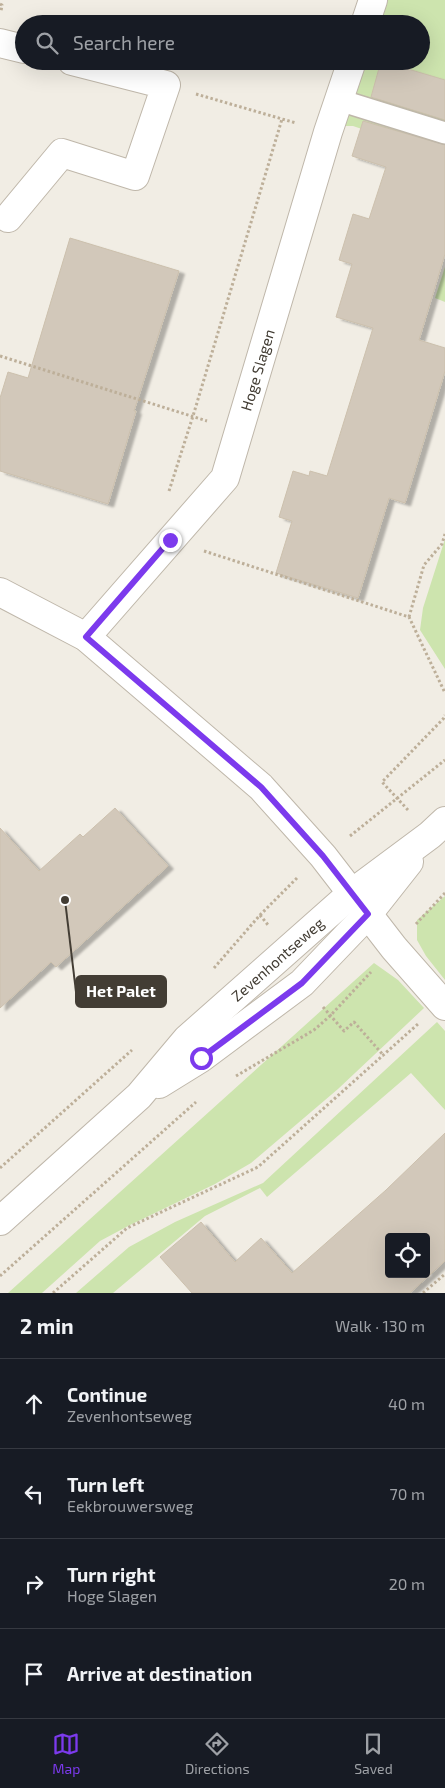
<!DOCTYPE html>
<html lang="en">
<head>
<meta charset="utf-8">
<style>
  body { margin:0; font-family:"Exo 2",sans-serif; background:#20242c; color:#f1f3f6 }
  .controls { position:absolute; right:15px; bottom:15px; display:grid; overflow:hidden; border-radius:5px; box-shadow:0 5px 20px #0002 }
  .controls button { width:45px; height:45px; display:grid; place-items:center; padding:0; border:0; border-bottom:1px solid #363941; background:#171b24; color:#f1f3f6; font:25px sans-serif }
  .stop { position:absolute; width:15px; height:15px; margin:-11px; border:4px solid #7c3aed; border-radius:50%; background:#fff }
  .stop.end { background:#7c3aed; border-color:#fff; box-shadow:0 1px 5px #0008 }
  .list { margin:0; padding:0; list-style:none }
  h2 { display:flex; justify-content:space-between; align-items:center; height:65px; margin:0; padding:0 20px; font-size:21px }
  h2 small { font-size:16px; font-weight:400; color:#9ea1a6 }
  .list li { display:grid; grid-template-columns:32px 1fr auto; gap:15px; align-items:center; box-sizing:border-box; height:90px; padding:0 20px; border-top:1px solid #363941 }
  .list b { display:block; font-size:19px; white-space:nowrap }
  .list p { margin:0; font-size:16px; white-space:nowrap; color:#9ea1a6 }
  .list em { font-size:16px; font-style:normal; color:#9ea1a6 }
  .icon { flex:none; width:28px; height:28px; fill:none; stroke:currentColor; stroke-width:2; stroke-linecap:round; stroke-linejoin:round }
  .map { position:relative; flex:none; width:445px; height:1293px; overflow:hidden }
  .search { position:absolute; background:#171b24; box-shadow:0 5px 20px #0002; left:15px; right:15px; top:15px; height:55px; display:flex; align-items:center; gap:12px; box-sizing:border-box; padding:0 18px; border-radius:28px; color:#9ea1a6; font-size:19px }
  .sheet { height:425px; background:#171b24 }
  nav { display:flex; justify-content:space-around; align-items:center; box-sizing:border-box; height:70px; border-top:1px solid #363941; background:#171b24; font-size:14px; color:#9ea1a6 }
  nav a { display:grid; justify-items:center; gap:2px }
  nav .on { color:#7c3aed }
  .map>svg:first-child { display:block }
  .green { fill:#cde4ae }
  .building { fill:#d2c8ba; stroke:#ccc0ad; fill-rule:evenodd; filter:url(#shadow) }
  .lines { fill:none; stroke-linecap:round; stroke-linejoin:round }
  .service-casing { stroke:#bfb7aa; stroke-width:24 }
  .minor-casing { stroke:#bfb7aa; stroke-width:30 }
  .tertiary-casing { stroke:#bfb7aa; stroke-width:30 }
  .path { stroke:#bdaf99; stroke-width:3; stroke-dasharray:2.5 2.5; stroke-linecap:butt }
  .service { stroke:#fff; stroke-width:21 }
  .minor { stroke:#fff; stroke-width:28 }
  .tertiary { stroke:#fff; stroke-width:28 }
  .route { stroke:#7c3aed; stroke-width:6 }
  .labels { text-anchor:middle; dominant-baseline:central; stroke-width:4.5; stroke-linejoin:round; paint-order:stroke }
  .street-label { font-size:15px; fill:#433d34; stroke:#fff }
  .leader { fill:none; stroke:#433d34; stroke-width:2 }
  .callout-dot { fill:#433d34; stroke:#fff; stroke-width:2 }
  .callout { fill:#433d34; stroke:#433d34; stroke-width:2 }
  .callout-label { font-size:16px; text-anchor:middle; font-weight:bold; fill:#fff }
</style>
</head>
<body>
<div class="map">
<svg width="445" height="1293" viewBox="0 0 445 1293">
  <defs>
    <filter id="shadow"><feDropShadow dx="5.5" dy="3" stdDeviation="1" flood-color="#0004"/></filter>
  </defs>
  <rect width="100%" height="100%" fill="#f1ede4"/>
  <path class="green" d="M386,0H445V157L353,126H344L366,61H421V24H378Z
    M445,267V302L435,298Z
    M445,539V669L420,630L423,608Z
    M445,896V980L426,956L417,940V920Z
    M374,963L398,980L424,1008L338,1089L251,1163L215,1184L130,1225L100,1241L42,1293H8Z
    M437,1022L445,1031V1110L411,1073L267,1197L260,1188L205,1216L113,1293H76L129,1247L175,1222L263,1183Z"/>
  <path class="building" d="M381,61L445,80V120L371,97Z
    M363,121L445,145V254L419,340L445,348V371L405,503L389,498L358,598L276,573L292,521L279,517L293,471L309,476L310,471L327,476L373,328L336,317L352,264L339,260L353,214L369,219L386,167L352,156Z
    M70,238L179,271L134,411H136L108,504L0,471V398L8,372L28,378Z
    M115,808L168,866L56,967L51,962L0,1008V828L39,871L80,834L83,837Z
    M445,1133V1261L410,1293H192L160,1257L201,1222L235,1262L261,1238L292,1273L386,1190ZM389,1237H426V1274H389Z"/>
  <g class="lines">
    <defs>
      <path id="service" d="M339,100L445,133"/>
      <g id="minor">
        <path d="M365,24L373,0"/>
        <path d="M0,43L24,49"/>
        <path d="M8,218L62,153L135,176L166,85L72,61"/>
        <path d="M0,592L86,637L261,787L323,856L394,948L445,1006"/>
        <path id="s1" d="M86,637L225,478L328,132L352,61"/>
      </g>
      <g id="tertiary">
        <path d="M159,1084L201,1058L302,983L368,914L409,862"/>
        <path id="s2" d="M0,1221L139,1096L187,1039L352,893L430,835L445,821"/>
      </g>
    </defs>
    <use href="#service" class="service-casing"/>
    <use href="#minor" class="minor-casing"/>
    <use href="#tertiary" class="tertiary-casing"/>
    <path class="path" d="M0,4L2,5L1,11
      M196,94L296,123
      M0,356L207,421
      M169,491L193,416L282,119
      M204,551L409,617L445,693
      M409,617L424,565L442,544L445,534
      M408,810L382,782L444,718L445,715
      M350,836L445,760
      M260,915L268,925
      M416,924L445,893
      M214,968L260,915L298,877
      M323,1007L344,1031L354,1022L384,1056
      M236,1076L314,1030L330,1016L371,972
      M0,1168L132,1050
      M0,1276L196,1102
      M53,1293L127,1228L258,1167L418,1024
      M423,1293L445,1274"/>
    <use href="#service" class="service"/>
    <use href="#minor" class="minor"/>
    <use href="#tertiary" class="tertiary"/>
  </g>
  <g class="lines">
    <path class="route" d="M170,540L86,637L261,787L323,856L368,914L302,983L201,1058"/>
  </g>
  <g class="labels">
    <g class="street-label">
      <text stroke="none"><textPath href="#s1" startOffset="324">Hoge Slagen</textPath></text>
      <text stroke="none"><textPath href="#s2" startOffset="382">Zevenhontseweg</textPath></text>
    </g>
  </g>
  <path class="leader" d="M65 900L76 992"/>
  <circle class="callout-dot" cx="65" cy="900" r="5"/>
  <rect class="callout" x="76" y="976" width="90" height="31" rx="5"/>
  <g class="callout-label">
    <text x="121" y="997">Het Palet</text>
  </g>
</svg>
<div class="controls">
<button><svg class="icon" aria-label="locate" viewBox="0 0 24 24"><circle cx="12" cy="12" r="6"/><path d="M12 2v4M12 18v4M2 12h4M18 12h4"/></svg></button>
</div>
<div class="stop" style="left:201px;top:1058px"></div>
<div class="stop end" style="left:170px;top:540px"></div>
<div class="search"><svg class="icon" aria-label="search" viewBox="0 0 24 24"><circle cx="10" cy="10" r="6"/><path d="M15 15l6 6"/></svg>Search here</div>
</div>
<section class="sheet">
<h2>2 min<small>Walk · 130 m</small></h2>
<ul class="list">
<li><svg class="icon" aria-label="ahead" viewBox="0 0 24 24"><path d="M12 20V5M6 11l6-6 6 6"/></svg><div><b>Continue</b><p>Zevenhontseweg</p></div><em>40 m</em></li>
<li><svg class="icon" aria-label="left" viewBox="0 0 24 24"><path d="M17 20v-9H6M10 6l-5 5 5 5"/></svg><div><b>Turn left</b><p>Eekbrouwersweg</p></div><em>70 m</em></li>
<li><svg class="icon" aria-label="right" viewBox="0 0 24 24"><path d="M7 20v-9h11M14 6l5 5-5 5"/></svg><div><b>Turn right</b><p>Hoge Slagen</p></div><em>20 m</em></li>
<li><svg class="icon" aria-label="arrive" viewBox="0 0 24 24"><path d="M6 21V4h12l-3 4 3 4H6"/></svg><div><b>Arrive at destination</b></div></li>
</ul>
</section>
<nav>
<a class="on"><svg class="icon" aria-label="map" viewBox="0 0 24 24"><path d="M3 6l6-2 6 2 6-2v14l-6 2-6-2-6 2zM9 4v14M15 6v14"/></svg>Map</a>
<a><svg class="icon" aria-label="directions" viewBox="0 0 24 24"><path d="M12 3l9 9-9 9-9-9zM9 14v-3h6M13 9l2 2-2 2"/></svg>Directions</a>
<a><svg class="icon" aria-label="saved" viewBox="0 0 24 24"><path d="M7 4h10v16l-5-4-5 4z"/></svg>Saved</a>
</nav>
</body>
</html>
